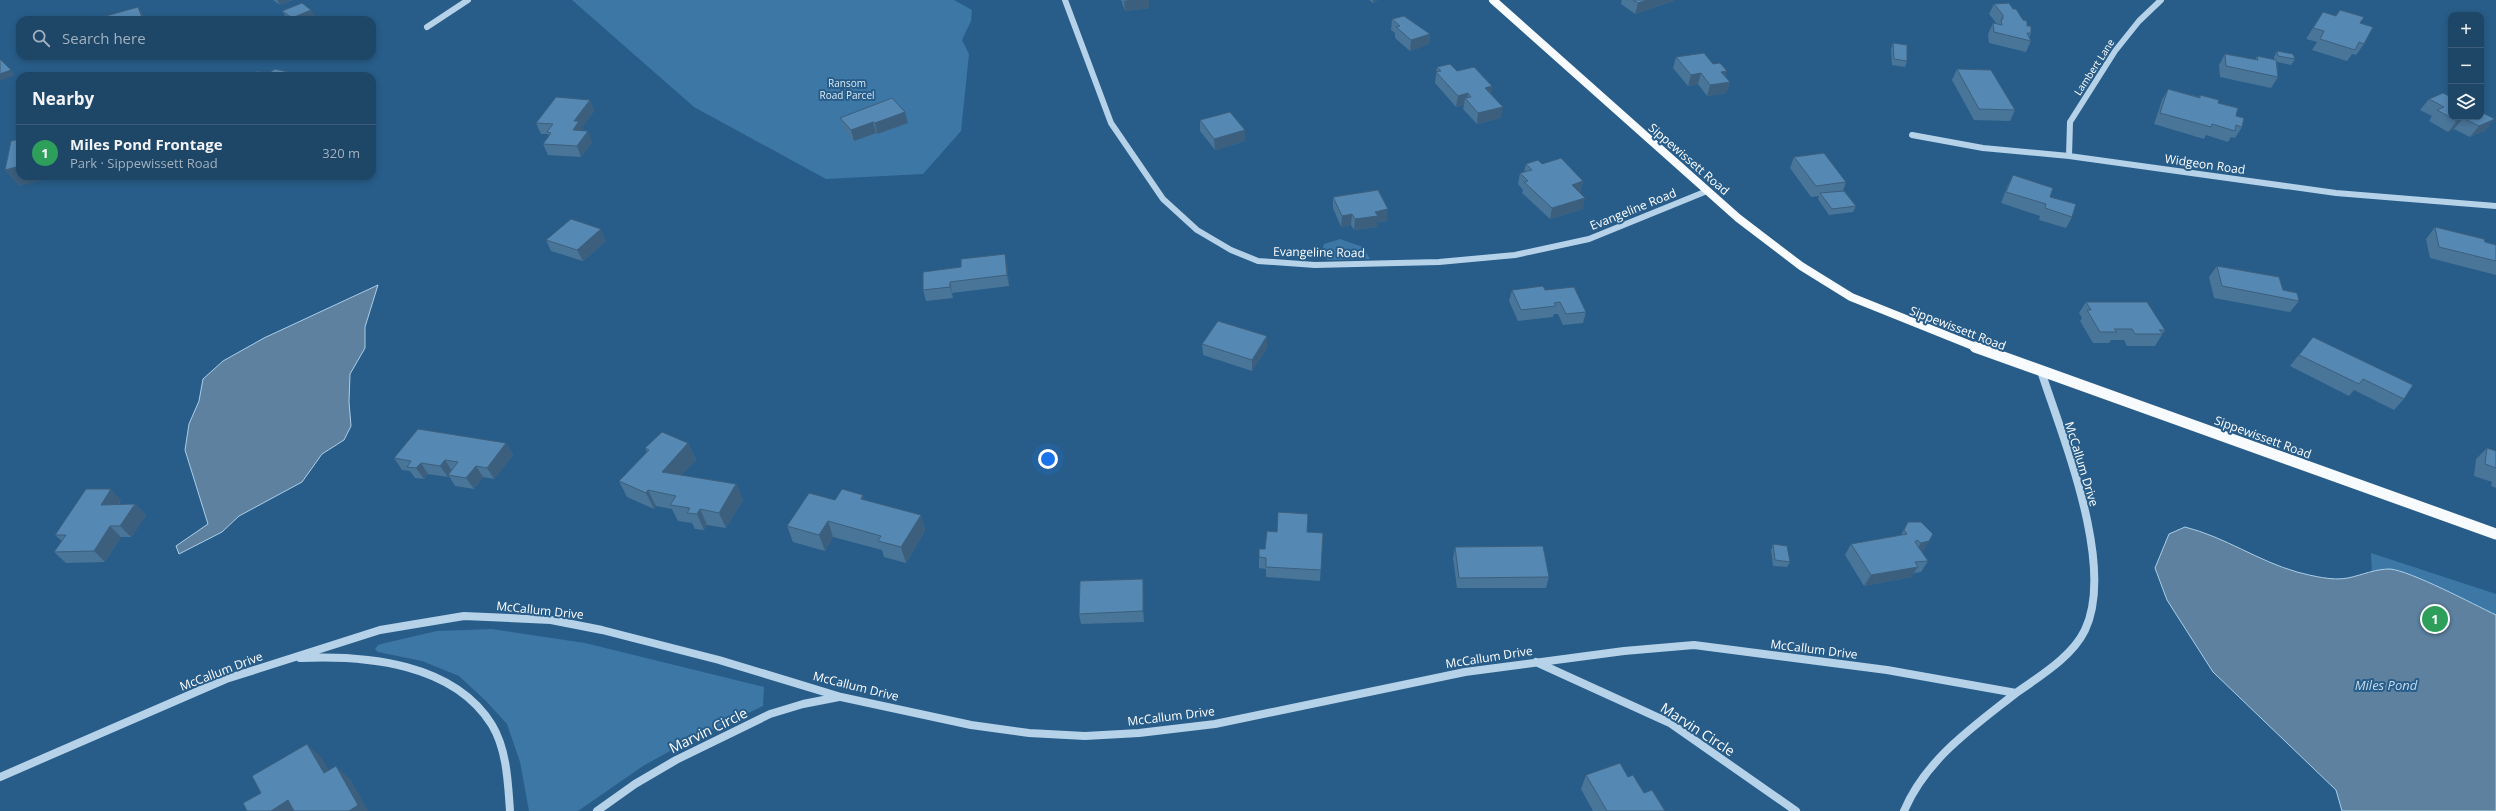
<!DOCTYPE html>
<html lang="en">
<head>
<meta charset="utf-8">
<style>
  body { margin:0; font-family:"Open Sans",sans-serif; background:#264d6d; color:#f1f3f6 }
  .controls { position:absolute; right:12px; top:12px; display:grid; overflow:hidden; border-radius:8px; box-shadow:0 2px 6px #0003 }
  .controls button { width:36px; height:36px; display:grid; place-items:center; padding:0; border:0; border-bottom:1px solid #3c5e7b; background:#1e4667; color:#f1f3f6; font:20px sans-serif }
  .you { position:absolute; left:1048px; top:459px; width:14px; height:14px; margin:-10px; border:3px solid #fff; border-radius:50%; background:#1a73e8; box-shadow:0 0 0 6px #1a73e833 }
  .badge { display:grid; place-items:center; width:26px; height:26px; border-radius:50%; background:#f1c27b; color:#fff; font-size:13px; font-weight:700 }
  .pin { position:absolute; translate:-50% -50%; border:2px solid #fff; box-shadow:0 1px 4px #0006 }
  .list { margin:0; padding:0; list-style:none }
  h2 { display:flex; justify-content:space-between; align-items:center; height:52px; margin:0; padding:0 16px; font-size:17px }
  h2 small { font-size:13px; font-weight:400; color:#a1b1c0 }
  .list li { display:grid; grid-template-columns:26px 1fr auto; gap:12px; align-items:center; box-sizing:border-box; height:56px; padding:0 16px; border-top:1px solid #3c5e7b }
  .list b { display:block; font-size:15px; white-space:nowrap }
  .list p { margin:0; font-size:13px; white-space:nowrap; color:#a1b1c0 }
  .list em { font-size:13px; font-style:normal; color:#a1b1c0 }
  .icon { flex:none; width:22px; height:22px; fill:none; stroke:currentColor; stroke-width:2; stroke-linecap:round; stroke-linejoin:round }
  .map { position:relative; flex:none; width:2496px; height:811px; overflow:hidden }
  .search { position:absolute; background:#1e4667; box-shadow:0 2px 6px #0003; left:16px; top:16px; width:360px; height:44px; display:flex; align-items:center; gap:10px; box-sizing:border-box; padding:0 14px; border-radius:12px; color:#a1b1c0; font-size:15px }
  .panel { position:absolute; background:#1e4667; box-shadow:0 2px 6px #0003; left:16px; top:72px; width:360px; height:108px; border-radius:12px }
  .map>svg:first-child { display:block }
  .green { fill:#3d77a5 }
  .water { fill:#5d819f; stroke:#aacee9 }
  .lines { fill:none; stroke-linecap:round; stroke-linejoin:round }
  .minor-far1 { stroke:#b5d2e9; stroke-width:6 }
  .minor { stroke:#b5d2e9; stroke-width:8 }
  .major-far1 { stroke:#f8fbfe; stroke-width:8 }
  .major { stroke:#f8fbfe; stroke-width:11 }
  .wall { fill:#497599 }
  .shaded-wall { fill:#3c5f7d }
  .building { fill:#5588b2; stroke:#3c5f7d }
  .labels { text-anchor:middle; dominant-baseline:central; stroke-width:4; stroke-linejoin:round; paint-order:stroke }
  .far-street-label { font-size:10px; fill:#fff; stroke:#285d89 }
  .far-park-label { font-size:10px; fill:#d9eaf7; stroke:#285d89 }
  .street-label { font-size:12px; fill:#fff; stroke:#285d89 }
  .water-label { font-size:13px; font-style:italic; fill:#c1dcf0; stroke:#285d89 }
  .near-street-label { font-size:14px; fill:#fff; stroke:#285d89 }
</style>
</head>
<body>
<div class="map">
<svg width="2496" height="811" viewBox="0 0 2496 811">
  <rect width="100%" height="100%" fill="#285d89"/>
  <path class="green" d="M572,0H954L972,10L971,21L962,40L969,54L961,131L923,174L826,179L694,107Z
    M1340,239L1363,247L1370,259L1327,260L1323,248L1324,244Z
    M2371,553L2496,594V685L2375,643Z
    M492,629L585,643L764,687L763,706L688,741L643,766L578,811H529L520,762L507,724L486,701L459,676L422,661L378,652L375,649L378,645L385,643L437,631Z"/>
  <path class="water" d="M378,285L365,327V348L350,374L349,402L351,426L344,440L322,454L302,482L239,516L222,532L179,554L176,546L208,524L185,450L189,424L199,401L203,379L223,361L264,338Z
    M2185,527C2225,537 2258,561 2297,572C2313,576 2332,581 2348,578C2362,575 2375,569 2390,569C2411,571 2473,604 2496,615V811H2342L2336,790L2213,672L2167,600L2155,568L2169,534Z"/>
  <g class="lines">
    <path class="minor-far1" d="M1065,0L1111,123L1163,199L1197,230L1231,250L1258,261L1315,265L1439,262L1515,255L1589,239L1707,191
      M427,27L468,0
      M1912,135L1983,148L2069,156L2336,193L2496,206
      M2069,156L2070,122L2115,51L2139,21L2161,0"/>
    <path class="minor" d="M300,658C366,655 454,663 492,725C507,750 508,783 510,811
      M1536,662L1670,723L1796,811
      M0,777L226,679L380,630L464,616L551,620L602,630L719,660L841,697L971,725L1029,733L1085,736L1139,733L1215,724L1465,672L1624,651L1694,645L1887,670L2016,693C2040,676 2072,657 2085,630C2116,565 2062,436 2041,371
      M597,811L635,784L676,760L770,714L803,704L839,697
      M1904,811C1926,759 1973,727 2016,693"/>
    <path class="major-far1" d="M1493,0L1738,218L1801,266L1851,297L1978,348"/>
    <path class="major" d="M1975,347L2496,534"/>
  </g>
  <path class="wall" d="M273,0H292L280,5Z
    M1121,0H1149V8L1125,11Z
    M1369,0H1378L1373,3Z
    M1622,0H1674L1673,1L1635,14L1621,4Z
    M1994,4L2013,9L2023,20L2031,33L2029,38L2031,41L2026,52L1989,43L1988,34L1993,23L1997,24L1989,14Z
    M2340,10L2360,23L2364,44L2356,55L2352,54L2347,61L2312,50L2317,42L2306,39L2323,12L2335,16Z
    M282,11L317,20H288Z
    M1392,19L1430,34L1429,44L1410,51L1395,38V33L1391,30Z
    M1893,43L1907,61L1905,67L1892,65L1891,49Z
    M2277,51L2295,59L2291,65L2277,62L2278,77L2271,88L2220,77L2219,65L2225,54L2255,60L2257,56L2274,60V57Z
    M1676,57L1713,64L1727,71L1725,77L1730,82L1726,93L1707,96L1698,84L1688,86L1673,68Z
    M1437,67L1457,71L1492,86L1490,94L1501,118L1477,124L1463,109L1464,105L1456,107L1435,83Z
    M1957,69L2015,110L2010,121L1974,120L1952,80Z
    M2168,89L2199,97L2200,95L2218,103L2236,116L2242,127L2235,138L2231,137L2228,142L2206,135L2204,139L2154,124L2162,100Z
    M2429,99L2481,117L2486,130L2470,137L2454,129L2448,132L2429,121L2432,116L2420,110Z
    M590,100L594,111L582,127L583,131L592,142L581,157L548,155L543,144L549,136L548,134H541L536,123Z
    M840,118L908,123L877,134L876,133L854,141L843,129Z
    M1200,120L1245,141L1215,150L1200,131Z
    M1794,157L1846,182L1843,191L1856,206L1853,212L1829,215L1818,199L1819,196L1811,197L1790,168Z
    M1526,164H1542L1583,181L1580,193L1583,209L1550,219L1522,193L1523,190L1518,184L1520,173L1524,172Z
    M2013,175L2050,197L2072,217L2066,228L2039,220L2040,216L2001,203L2007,187Z
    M1333,197L1387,221L1377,222V227L1354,230L1351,225L1341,227L1333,208Z
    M2435,227L2485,242L2496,245V275L2430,258L2426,239Z
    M546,240L606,241L583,261L551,251Z
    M1005,254L1007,265L1009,286L952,293L953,298L926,301L923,290Z
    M2217,266L2283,290L2299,301L2290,312L2214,298L2209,277Z
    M1512,290H1545L1586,312L1583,323L1563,325L1558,314H1554L1553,317L1518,321L1509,301Z
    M2086,302L2165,330L2155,346H2127L2124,340H2111L2109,343H2093L2080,321L2082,318L2079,313Z
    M2313,337L2404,399L2394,410L2354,390L2349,396L2290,366Z
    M1202,344L1267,348L1252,371L1203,355Z
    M506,443L513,455L494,479L483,477L474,489L455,486L449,476L448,477L428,474L424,479L415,478L410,471L402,470L394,458Z
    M688,443L696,460L681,475L736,484L743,500L726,528L707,525L704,530L695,529L692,523L678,521L672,509L656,506L654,509L627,497L619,481L647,452L645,448Z
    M2487,448L2496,451V488L2491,486L2492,482L2474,476L2476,459Z
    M121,500L119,505L135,504L146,515L131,537H121L105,562L66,563L54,552L62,541L55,535Z
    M835,500L865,501L921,515L925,531L906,563L884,557L882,550L833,537L825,551L793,542L787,526Z
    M1908,522H1921L1923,552H1922L1928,561L1921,572L1914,573L1911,577L1864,586L1845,555L1851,544L1901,535Z
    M1307,532L1323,533L1320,581L1266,577V569L1259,568V557L1265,549Z
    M1773,544L1790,562L1787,567L1773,566L1771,550Z
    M1455,547L1549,577L1546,588H1457L1453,558Z
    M1144,590V622L1081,624L1079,614Z
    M1586,775L1628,777L1644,793L1665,811H1593L1581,789Z"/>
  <path class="shaded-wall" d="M277,0H292L280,5Z
    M1129,0H1149V8L1125,11L1124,1Z
    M1373,0H1378L1373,3Z
    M1648,0H1674L1673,1L1635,14L1638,3Z
    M138,7L145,18L146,20H143Z
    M311,10L317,20H293L292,18Z
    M1430,34L1429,44L1410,51L1411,40Z
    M11,70L15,75L0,81V74Z
    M1727,71L1723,82L1721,72Z
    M288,72L290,76H282Z
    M1701,73L1698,84L1688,86L1691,75Z
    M1730,82L1726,93L1707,96L1710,85Z
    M1492,86L1490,97L1485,88Z
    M1468,93L1467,101L1465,98L1464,105L1456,107L1458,96Z
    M590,100L594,111L582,127L584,132L573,130L574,121Z
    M1503,107L1501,118L1477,124L1478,113Z
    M905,112L908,123L877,134L875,123Z
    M2463,118L2454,129L2448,132L2457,121Z
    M2495,119L2486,130L2470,137L2479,126Z
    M873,122L876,133L854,141L851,130Z
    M1245,130V141L1215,150L1214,139Z
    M588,131L592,142L581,157L577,146Z
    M20,166V176H61L19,186L5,170Z
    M1583,181L1581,193L1570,196L1572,185Z
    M1585,198L1583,209L1550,219L1552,208Z
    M1388,209L1387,221L1377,222V227L1354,230L1355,219L1375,212Z
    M1352,214L1351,225L1341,227L1342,216Z
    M601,229L606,241L583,261L577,250Z
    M1005,254L1007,265L1009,286L1007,275Z
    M950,282L952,293L953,298L950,287Z
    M1267,336V348L1252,371V360Z
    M506,443L513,455L494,479L487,468Z
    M688,443L696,460L669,488L662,472Z
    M445,460L452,471L448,475L449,476L448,477L440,466Z
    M421,463L428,474L424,479L416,468Z
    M476,466L483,477L474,489L466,478Z
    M736,484L743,500L726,528L719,513Z
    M111,489L121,500L111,516L101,505Z
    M648,490L656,506L654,509L646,493Z
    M863,495L869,511L861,499Z
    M135,504L146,515L131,537L120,526Z
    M700,509L707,525L704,530L697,514Z
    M921,515L925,531L906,563L901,547Z
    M828,521L833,537L825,551L819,535Z
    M110,526L121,537L105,562L94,551Z
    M1929,541L1923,552L1915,553L1921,543Z
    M1918,567L1911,577L1864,586L1871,575Z
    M1143,579L1144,590V622L1143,611Z
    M307,744L322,758L339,788L324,773Z
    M336,766L351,780L368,811H349Z
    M288,800L300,811H271Z"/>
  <path class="building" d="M1633,0H1648L1638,3Z
    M302,3L311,10L292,18L282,11Z
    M2009,3L2013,9H2016L2023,20L2027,21V26H2031V33H2027L2031,41L1994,32L1993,23L2002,25L2001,19H2003V15L1994,4Z
    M138,7L143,20H92Z
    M2340,10L2364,17L2360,23L2373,27L2364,44L2359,42L2355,50L2320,39L2324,31L2313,28L2323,12L2336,16Z
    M1404,16L1430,34L1411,40L1396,27L1400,26L1392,19Z
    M1893,43L1907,45V61L1894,59Z
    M2277,51L2293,54L2295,59L2278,56Z
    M1704,53L1713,64L1720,63L1727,71L1721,72L1730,82L1710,85L1701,73L1691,75L1676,57Z
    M2225,54L2258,60L2257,56L2276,60L2278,77L2226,66Z
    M0,59L11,70L0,74Z
    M1450,64L1457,71L1474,67L1492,86L1485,88L1503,107L1478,113L1465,98L1471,97L1468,93L1458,96L1436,72L1441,71L1437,67Z
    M275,69L288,72L282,76H250L257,71L267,74Z
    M1957,69L1991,70L2015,110L1979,109Z
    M2168,89L2200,98V95L2219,100L2218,103L2238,108L2236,116L2244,118L2242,127L2236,125L2235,131L2212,124L2211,127L2160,113Z
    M2443,93L2451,97V117H2481V112L2495,119L2479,126L2463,118L2457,121L2437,110L2444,107L2429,99Z
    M556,97L590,100L574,121H579L573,130L588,131L577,146L543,144L551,133L547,132L553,124L536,123Z
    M892,98L905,112L875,123L873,122L851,130L840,118Z
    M1230,112L1245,130L1214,139L1200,120Z
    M20,139V166L5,170L11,141Z
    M1824,153L1846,182L1816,186L1794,157Z
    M1561,158L1583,181L1572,185L1585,198L1552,208L1524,182L1528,181L1520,173L1532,170L1526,164L1538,160L1542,164Z
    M2013,175L2053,188L2050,197L2076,204L2072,217L2045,208L2046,204L2006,192Z
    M1378,190L1388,209L1375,212L1378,216L1355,219L1352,214L1342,216L1333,197Z
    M1844,191L1856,206L1832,209L1820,193Z
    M571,219L601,229L577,250L546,240Z
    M2435,227L2484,239L2485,242L2496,245V261L2439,247Z
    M1005,254L1007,275L950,282V287L923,290V272L961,267V259Z
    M2217,266L2279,277L2283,290L2297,293L2299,301L2222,286Z
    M1543,286L1545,290L1574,287L1586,312L1566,314L1560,302L1554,303L1556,306L1521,310L1512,290Z
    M2086,302H2147L2165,330H2159L2163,334H2135L2132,329H2114L2117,332H2100L2087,310H2091Z
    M1218,321L1267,336L1252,360L1202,344Z
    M2313,337L2413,385L2404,399L2363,379L2359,384L2299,355Z
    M418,429L506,443L487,468L476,466L466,478L448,475L458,462L445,460L440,466L421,463L416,468L407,467L411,461L394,458Z
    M662,432L688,443L662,472L736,484L719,513L700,509L697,514L687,513L690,508L670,505L676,496L648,490L646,493L619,481L649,450L645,448Z
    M2487,448L2496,451V468L2485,464Z
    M86,489H111L101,505L135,504L120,526H110L94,551L54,552L66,535H55Z
    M842,489L863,495L861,499L921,515L901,547L878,541L881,536L828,521L819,535L787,526L809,493L835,500Z
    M1278,512L1308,514L1307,532L1323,533L1321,570L1266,567V558L1259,557V549H1265L1267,531L1277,532Z
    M1908,522H1921L1933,534L1929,541L1921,543L1917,540L1915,542L1928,561L1915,562L1918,567L1871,575L1851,544L1907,534L1904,530Z
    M1773,544L1787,546L1790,562L1775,560Z
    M1543,546L1549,577L1459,578L1455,547Z
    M1143,579V611L1079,614L1080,581Z
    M307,744L324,773L336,766L358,805L349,811H294L288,800L271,811H247L243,803L261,793L252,776Z
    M1620,763L1628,777L1633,775L1644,793L1652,790L1665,811H1607L1586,775Z"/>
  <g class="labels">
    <g class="far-street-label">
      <text transform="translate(2094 67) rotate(-57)">Lambert Lane</text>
    </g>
    <g class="far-park-label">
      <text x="847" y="83">Ransom<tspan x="847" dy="12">Road Parcel</tspan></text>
    </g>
    <g class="street-label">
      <text transform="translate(1689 159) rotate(41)">Sippewissett Road</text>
      <text transform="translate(2205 164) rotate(8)">Widgeon Road</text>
      <text transform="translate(1633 209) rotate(-22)">Evangeline Road</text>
      <text transform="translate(1319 252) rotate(1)">Evangeline Road</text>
      <text transform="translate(1958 328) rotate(21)">Sippewissett Road</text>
      <text transform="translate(2263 437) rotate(20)">Sippewissett Road</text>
      <text transform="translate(2082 464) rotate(73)">McCallum Drive</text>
      <text transform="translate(540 610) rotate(6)">McCallum Drive</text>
      <text transform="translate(1814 649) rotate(7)">McCallum Drive</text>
      <text transform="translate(1489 657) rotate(-9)">McCallum Drive</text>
      <text transform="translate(221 671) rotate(-21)">McCallum Drive</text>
      <text transform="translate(856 686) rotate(14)">McCallum Drive</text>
      <text transform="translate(1171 716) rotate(-7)">McCallum Drive</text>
    </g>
    <g class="water-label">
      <text x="2386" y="685">Miles Pond</text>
    </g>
    <g class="near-street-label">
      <text transform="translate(1698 729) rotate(33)">Marvin Circle</text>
      <text transform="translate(708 730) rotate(-26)">Marvin Circle</text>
    </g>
  </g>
</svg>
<div class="controls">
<button>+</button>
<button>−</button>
<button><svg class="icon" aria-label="layers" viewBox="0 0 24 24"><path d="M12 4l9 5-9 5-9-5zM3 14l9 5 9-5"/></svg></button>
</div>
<div class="you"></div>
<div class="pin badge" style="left:2435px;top:619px;background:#2e9e5b">1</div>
<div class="search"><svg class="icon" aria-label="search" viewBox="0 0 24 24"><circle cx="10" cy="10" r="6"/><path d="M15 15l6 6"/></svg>Search here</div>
<section class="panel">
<h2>Nearby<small></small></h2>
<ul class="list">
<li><span class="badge" style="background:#2e9e5b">1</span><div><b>Miles Pond Frontage</b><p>Park · Sippewissett Road</p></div><em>320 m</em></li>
</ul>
</section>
</div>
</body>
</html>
